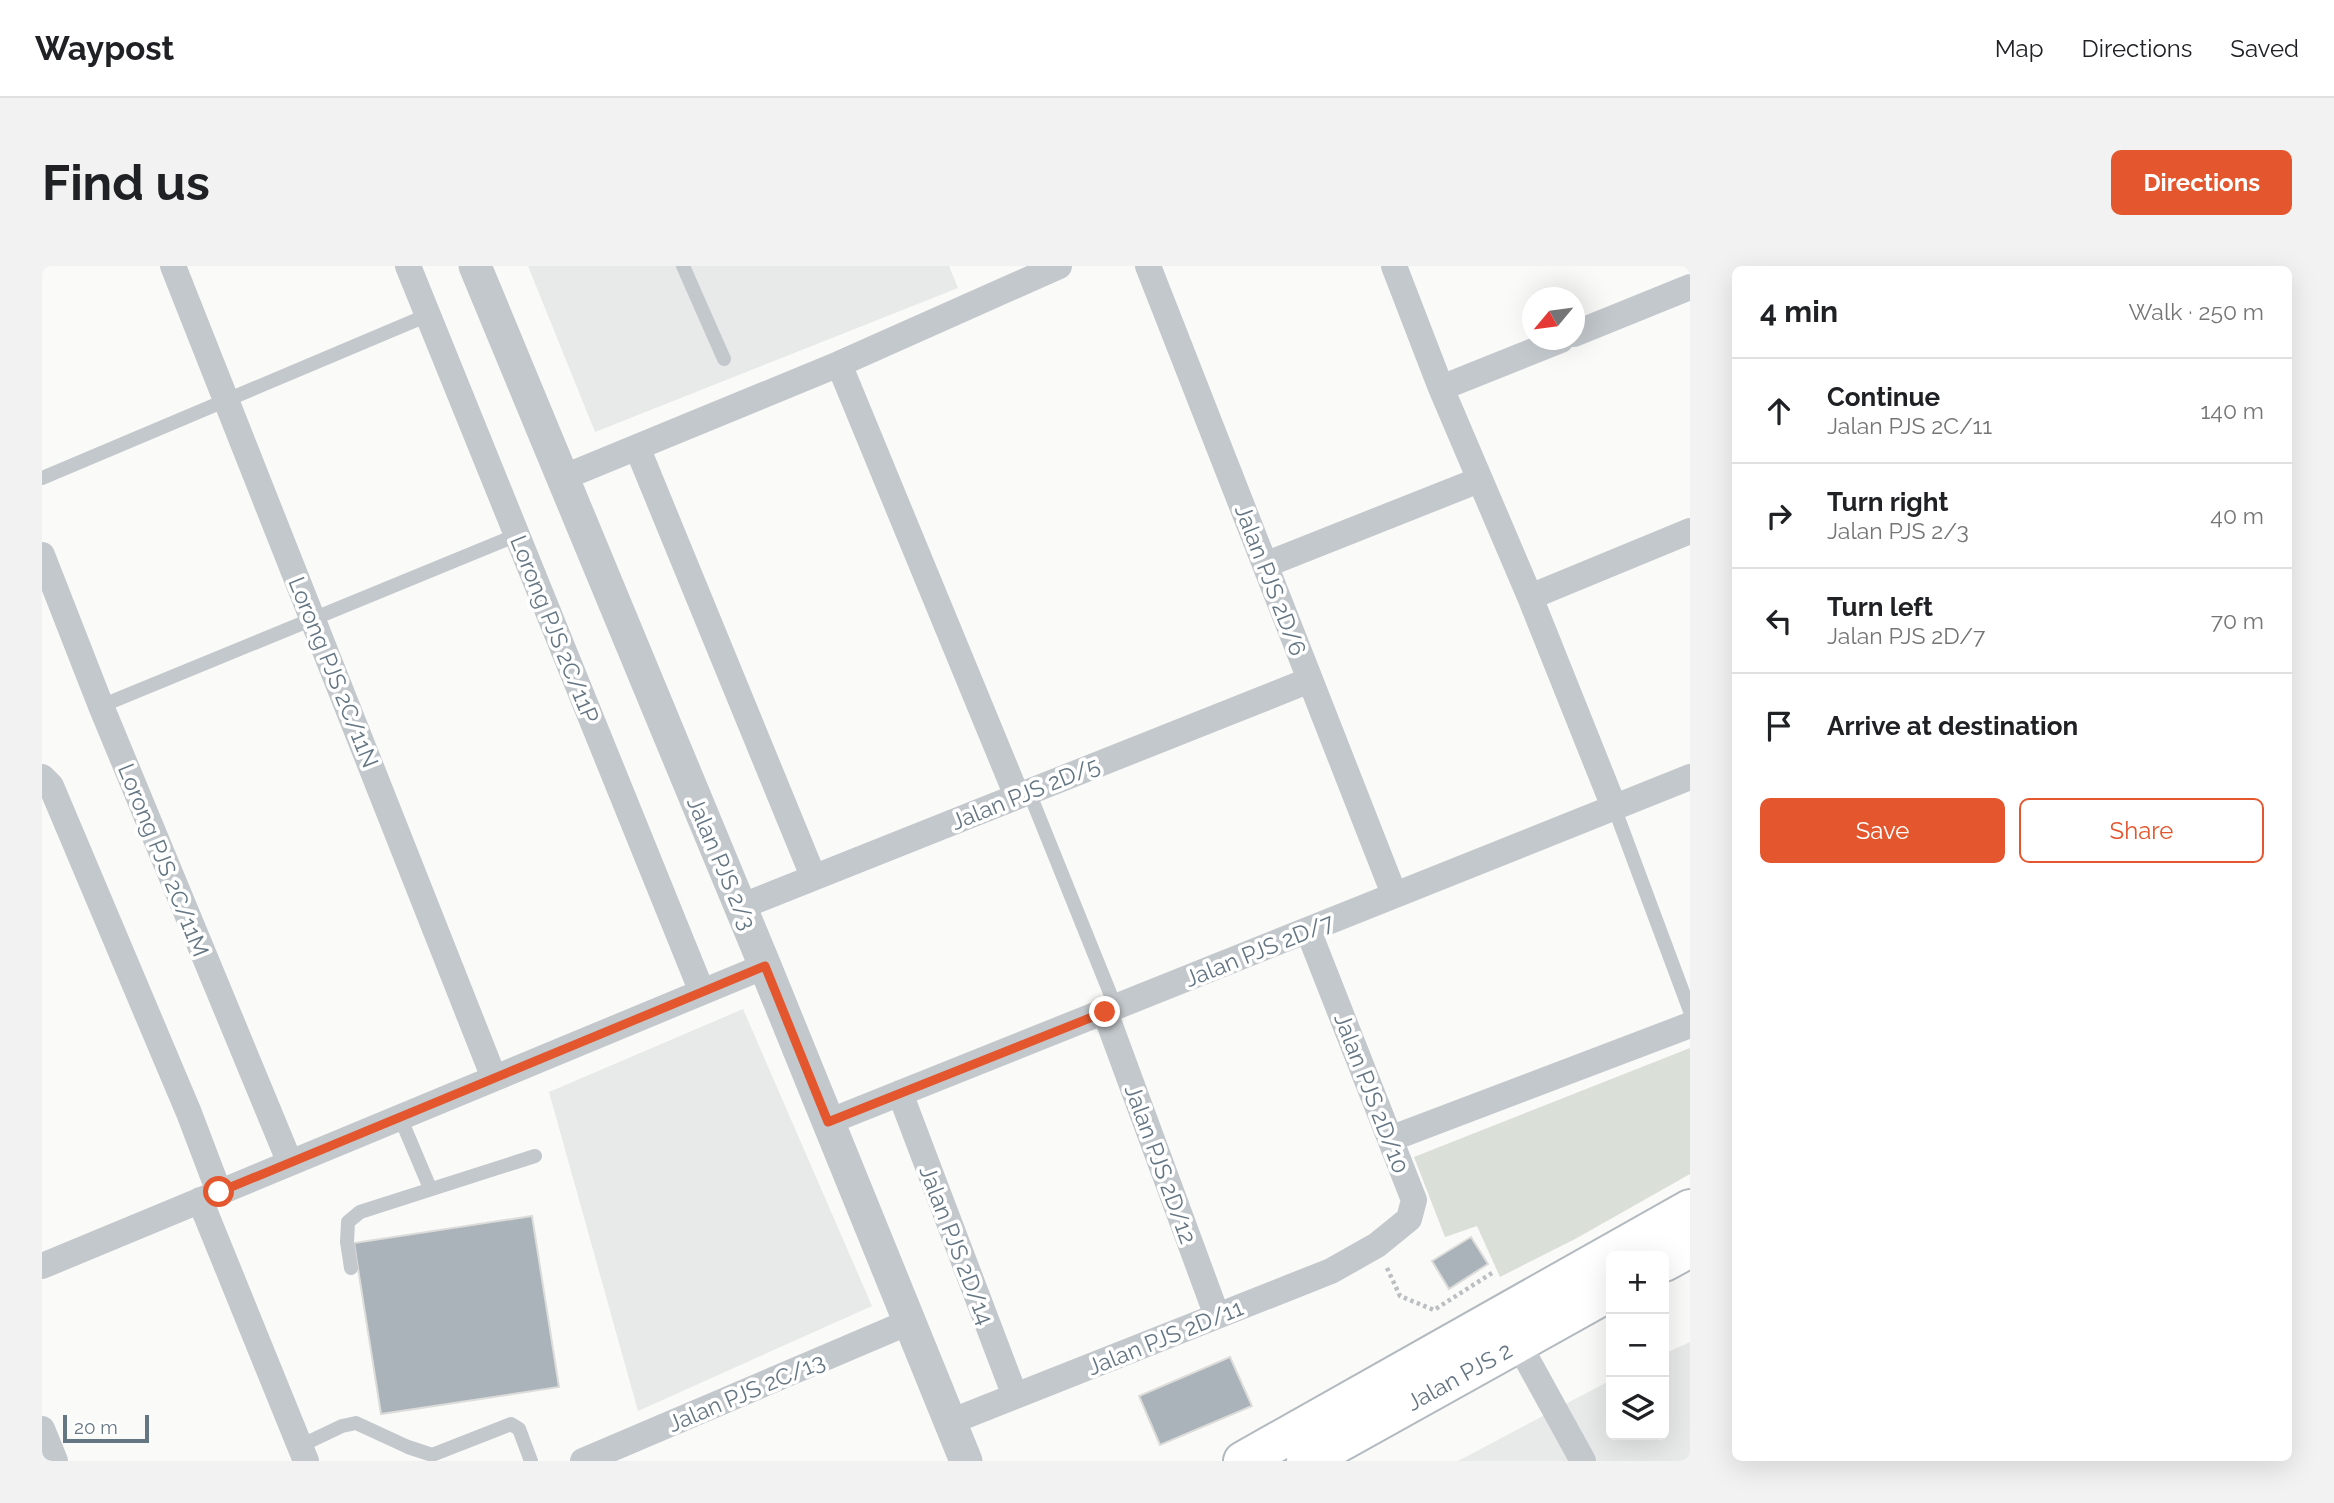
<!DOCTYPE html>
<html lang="en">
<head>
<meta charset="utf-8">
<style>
  body { margin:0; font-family:Raleway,sans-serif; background:#f2f2f2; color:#202124 }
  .controls { position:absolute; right:21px; bottom:21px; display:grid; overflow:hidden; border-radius:10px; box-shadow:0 7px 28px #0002 }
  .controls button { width:63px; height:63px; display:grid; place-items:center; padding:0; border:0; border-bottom:2px solid #e0e0e0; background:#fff; color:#202124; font:35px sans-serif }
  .compass { position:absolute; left:1480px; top:21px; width:63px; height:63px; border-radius:50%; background:#fff; box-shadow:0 7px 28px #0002; rotate:241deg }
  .scale { position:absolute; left:21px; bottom:18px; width:86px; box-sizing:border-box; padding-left:7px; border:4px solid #657683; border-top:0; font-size:19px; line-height:24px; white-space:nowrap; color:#657683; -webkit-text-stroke:5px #fff; paint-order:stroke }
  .stop { position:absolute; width:21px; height:21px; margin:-16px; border:5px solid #e4572e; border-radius:50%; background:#fff }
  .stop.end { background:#e4572e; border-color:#fff; box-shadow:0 2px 7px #0008 }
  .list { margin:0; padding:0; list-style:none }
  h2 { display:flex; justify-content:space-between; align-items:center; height:91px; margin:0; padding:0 28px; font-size:30px }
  h2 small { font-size:23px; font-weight:400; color:#757577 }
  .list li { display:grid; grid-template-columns:46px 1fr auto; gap:21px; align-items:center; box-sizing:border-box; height:105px; padding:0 28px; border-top:2px solid #e0e0e0 }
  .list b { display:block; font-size:26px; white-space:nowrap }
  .list p { margin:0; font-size:23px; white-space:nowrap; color:#757577 }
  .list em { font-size:23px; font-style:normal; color:#757577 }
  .actions { display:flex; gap:14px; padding:21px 28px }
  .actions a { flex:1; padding:16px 0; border:2px solid #e4572e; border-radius:10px; text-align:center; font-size:24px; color:#e4572e }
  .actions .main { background:#e4572e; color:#fff }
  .icon { flex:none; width:38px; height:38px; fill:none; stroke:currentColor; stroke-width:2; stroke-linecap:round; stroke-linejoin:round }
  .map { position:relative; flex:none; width:1648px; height:1195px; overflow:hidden; border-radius:10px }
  header { display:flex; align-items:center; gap:42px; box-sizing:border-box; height:98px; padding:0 35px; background:#fff; border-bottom:2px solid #e0e0e0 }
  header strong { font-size:33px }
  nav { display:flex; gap:38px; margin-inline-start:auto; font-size:24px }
  .intro { display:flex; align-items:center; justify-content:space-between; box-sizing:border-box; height:168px; padding:0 42px }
  h1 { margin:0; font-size:49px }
  .button { padding:18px 32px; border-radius:10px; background:#e4572e; color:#fff; font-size:24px; font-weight:700 }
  main { display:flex; gap:42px; padding:0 42px }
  aside { flex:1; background:#fff; border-radius:10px; box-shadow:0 7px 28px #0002 }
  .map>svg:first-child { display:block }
  .built { fill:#e8e9e9 }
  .green { fill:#dadfd7 }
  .building { fill:#aab3b9; stroke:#dcdcda; stroke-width:2 }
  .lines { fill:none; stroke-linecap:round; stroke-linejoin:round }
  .secondary-casing { stroke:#b3babf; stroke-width:42 }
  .path { stroke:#bbbfc2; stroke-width:4.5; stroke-dasharray:3.5 3.5; stroke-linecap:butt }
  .service { stroke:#c3c8cc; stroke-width:14 }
  .minor { stroke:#c3c8cc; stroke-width:26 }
  .tertiary { stroke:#c3c8cc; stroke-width:33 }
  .secondary { stroke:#fff; stroke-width:38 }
  .route { stroke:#e4572e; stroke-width:9 }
  .labels { text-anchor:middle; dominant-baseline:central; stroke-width:7; stroke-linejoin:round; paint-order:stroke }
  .street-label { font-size:23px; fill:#657683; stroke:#fff }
</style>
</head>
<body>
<header>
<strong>Waypost</strong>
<nav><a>Map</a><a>Directions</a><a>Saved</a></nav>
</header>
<div class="intro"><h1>Find us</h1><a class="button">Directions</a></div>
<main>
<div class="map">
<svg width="1648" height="1195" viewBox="0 0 1648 1195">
  <rect width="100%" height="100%" fill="#fafaf8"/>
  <path class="built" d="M486,0H907L916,22L553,166Z
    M701,743L830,1040L596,1145L507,826Z
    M1648,1076V1195H1416L1569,1114V1169H1622V1088Z"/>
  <path class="green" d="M1648,782V908L1535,972L1458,1011L1435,960L1403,971L1372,891Z"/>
  <path class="building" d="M490,950L517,1121L339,1148L312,977Z
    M1429,971L1446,998L1407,1023L1390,995Z
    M1188,1091L1210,1140L1118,1179L1097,1130Z"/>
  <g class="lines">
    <defs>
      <path id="secondary" d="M1622,996L1648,982
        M1201,1195L1648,943
        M1264,1195L1569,1025"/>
    </defs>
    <use href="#secondary" class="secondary-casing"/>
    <path class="path" d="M1345,1002L1358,1030L1392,1044L1450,1007"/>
    <path class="service" d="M641,0L682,93
      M0,212L386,49
      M59,440L475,269
      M987,526L1074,742
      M1572,541L1648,745
      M358,851L388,922
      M309,1002L305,976L306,956L318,946L493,890
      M258,1180L300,1160L314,1157L366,1181L390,1189L469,1158L477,1163L489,1195"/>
    <path class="minor" d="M131,0L452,812
      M366,0L660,726
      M1106,0L1352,628
      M1352,0L1399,122L1488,331L1572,541
      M1532,68L1648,21
      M797,98L975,530
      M1399,122L1519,74
      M595,181L771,610
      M520,212L797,98L1017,0
      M0,289L59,440L248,897
      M1223,299L1437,214
      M1488,331L1648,265
      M0,511L9,520L147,847L177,926
      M698,641L1268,414
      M1063,746L1175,1050
      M858,827L973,1130
      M786,856L1648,511
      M1348,873L1648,759
      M158,934L264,1195
      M0,1000L723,700
      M1476,1077L1541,1195
      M908,1156L1289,1005L1335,979L1367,953L1372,934L1266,664
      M0,1163L13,1195
      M541,1195L867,1056"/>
    <path class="tertiary" d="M433,0L723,700L924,1195"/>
    <use href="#secondary" class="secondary"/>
  </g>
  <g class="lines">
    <path class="route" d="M177,926L723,700L786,856L1063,746"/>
  </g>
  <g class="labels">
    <g class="street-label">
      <text transform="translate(1229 314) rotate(69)">Jalan PJS 2D/6</text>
      <text transform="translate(513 363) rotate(68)">Lorong PJS 2C/11P</text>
      <text transform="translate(292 406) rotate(68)">Lorong PJS 2C/11N</text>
      <text transform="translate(983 527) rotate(-22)">Jalan PJS 2D/5</text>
      <text transform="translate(122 594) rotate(68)">Lorong PJS 2C/11M</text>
      <text transform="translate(680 597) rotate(67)">Jalan PJS 2/3</text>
      <text transform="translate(1217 684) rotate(-22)">Jalan PJS 2D/7</text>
      <text transform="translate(1330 827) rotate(69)">Jalan PJS 2D/10</text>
      <text transform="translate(1119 898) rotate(70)">Jalan PJS 2D/12</text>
      <text transform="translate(915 979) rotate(69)">Jalan PJS 2D/14</text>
      <text transform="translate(1123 1071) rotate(-22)">Jalan PJS 2D/11</text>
      <text transform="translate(1417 1110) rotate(-29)">Jalan PJS 2</text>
      <text transform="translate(704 1126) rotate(-23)">Jalan PJS 2C/13</text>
    </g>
  </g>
</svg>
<div class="controls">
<button>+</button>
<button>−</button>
<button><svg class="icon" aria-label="layers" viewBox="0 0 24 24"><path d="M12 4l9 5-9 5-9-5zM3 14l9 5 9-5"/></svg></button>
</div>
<svg class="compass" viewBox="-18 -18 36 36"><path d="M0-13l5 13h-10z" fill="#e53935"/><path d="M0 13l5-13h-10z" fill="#757577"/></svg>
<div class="scale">20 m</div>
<div class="stop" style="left:177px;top:926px"></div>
<div class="stop end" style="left:1063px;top:746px"></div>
</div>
<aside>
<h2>4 min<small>Walk · 250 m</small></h2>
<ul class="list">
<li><svg class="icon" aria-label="ahead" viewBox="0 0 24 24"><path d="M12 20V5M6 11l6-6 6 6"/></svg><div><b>Continue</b><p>Jalan PJS 2C/11</p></div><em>140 m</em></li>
<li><svg class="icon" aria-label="right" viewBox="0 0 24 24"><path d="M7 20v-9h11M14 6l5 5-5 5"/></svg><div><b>Turn right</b><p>Jalan PJS 2/3</p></div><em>40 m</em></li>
<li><svg class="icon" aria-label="left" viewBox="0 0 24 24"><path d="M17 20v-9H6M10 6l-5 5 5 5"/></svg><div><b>Turn left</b><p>Jalan PJS 2D/7</p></div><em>70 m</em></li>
<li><svg class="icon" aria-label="arrive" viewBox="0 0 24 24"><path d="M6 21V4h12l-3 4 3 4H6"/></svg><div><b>Arrive at destination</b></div></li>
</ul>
<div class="actions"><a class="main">Save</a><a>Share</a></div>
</aside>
</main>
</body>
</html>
